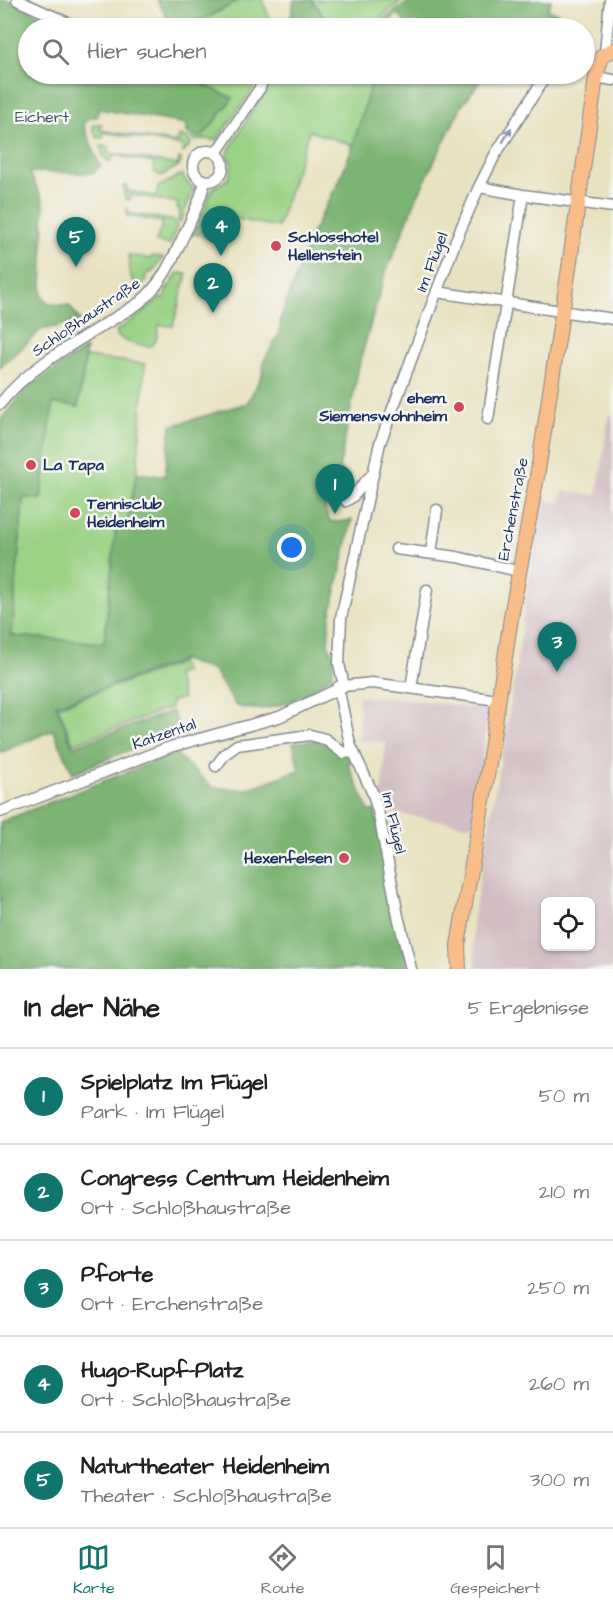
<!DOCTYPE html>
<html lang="de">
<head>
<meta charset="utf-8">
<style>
  body { margin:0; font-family:"Architects Daughter",sans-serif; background:#f2f2f2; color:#202124 }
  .controls { position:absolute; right:18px; bottom:18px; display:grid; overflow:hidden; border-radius:9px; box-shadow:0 2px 4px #0004 }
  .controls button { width:54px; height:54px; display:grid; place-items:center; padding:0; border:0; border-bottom:2px solid #e0e0e0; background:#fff; color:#202124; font:30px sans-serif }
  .you { position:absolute; left:292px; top:548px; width:21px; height:21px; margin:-15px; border:4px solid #fff; border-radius:50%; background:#1a73e8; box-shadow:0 0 0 9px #1a73e833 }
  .badge { display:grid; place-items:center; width:39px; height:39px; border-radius:50%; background:#0f766e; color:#fff; font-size:20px; font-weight:700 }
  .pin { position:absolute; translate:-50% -50px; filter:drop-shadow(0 2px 3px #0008) }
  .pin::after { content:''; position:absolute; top:32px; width:21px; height:18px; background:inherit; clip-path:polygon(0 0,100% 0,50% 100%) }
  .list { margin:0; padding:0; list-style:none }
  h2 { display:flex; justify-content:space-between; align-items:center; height:78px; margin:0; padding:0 24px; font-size:26px }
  h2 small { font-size:20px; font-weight:400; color:#757577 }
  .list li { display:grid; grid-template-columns:39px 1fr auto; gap:18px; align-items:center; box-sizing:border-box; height:96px; padding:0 24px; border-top:2px solid #e0e0e0 }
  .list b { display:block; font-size:22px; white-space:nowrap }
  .list p { margin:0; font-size:20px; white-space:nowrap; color:#757577 }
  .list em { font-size:20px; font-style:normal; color:#757577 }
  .icon { flex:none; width:33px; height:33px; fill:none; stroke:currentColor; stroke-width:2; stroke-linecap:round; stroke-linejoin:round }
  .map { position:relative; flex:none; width:613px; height:969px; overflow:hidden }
  .search { position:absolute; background:#fff; box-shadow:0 2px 4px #0004; left:18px; right:18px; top:18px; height:66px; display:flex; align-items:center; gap:15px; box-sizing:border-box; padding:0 21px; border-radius:33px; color:#757577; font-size:22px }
  .sheet { height:558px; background:#fff }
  nav { display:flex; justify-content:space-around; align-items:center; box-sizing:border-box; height:84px; border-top:2px solid #e0e0e0; background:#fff; font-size:16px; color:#757577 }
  nav a { display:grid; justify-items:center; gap:3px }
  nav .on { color:#0f766e }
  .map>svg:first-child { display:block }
  .industrial { fill:#d2bec2; fill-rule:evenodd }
  .green { fill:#9bd285; stroke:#5b8072; stroke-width:1.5 }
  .forest { fill:#7cb472; stroke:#4c7268; stroke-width:1.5 }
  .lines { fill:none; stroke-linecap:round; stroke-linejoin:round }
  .minor-casing { stroke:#828890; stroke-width:13 }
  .major-casing { stroke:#828890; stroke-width:16 }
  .minor { stroke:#fff; stroke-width:10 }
  .major { stroke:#f8bd89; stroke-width:14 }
  .oneway { fill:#8d97ae }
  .poi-dot { fill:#d1495b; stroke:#f6f6f2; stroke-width:2 }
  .labels { text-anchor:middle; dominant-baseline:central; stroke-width:5; stroke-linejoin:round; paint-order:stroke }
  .park-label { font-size:16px; fill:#3b5868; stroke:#f6f6f2 }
  .poi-label { font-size:16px; font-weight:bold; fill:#1b2f5e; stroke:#f6f6f2; text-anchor:start }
  .street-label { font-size:16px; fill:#1b2f5e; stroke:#f6f6f2 }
</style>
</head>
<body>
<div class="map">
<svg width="613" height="969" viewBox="0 0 613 969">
  <rect width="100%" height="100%" fill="#f6f6f2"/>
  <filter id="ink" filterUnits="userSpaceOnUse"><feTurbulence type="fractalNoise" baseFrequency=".0167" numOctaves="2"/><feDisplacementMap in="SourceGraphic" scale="12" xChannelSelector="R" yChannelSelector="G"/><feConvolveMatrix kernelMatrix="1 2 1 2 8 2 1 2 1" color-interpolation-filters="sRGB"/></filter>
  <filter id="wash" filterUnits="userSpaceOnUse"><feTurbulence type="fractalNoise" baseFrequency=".008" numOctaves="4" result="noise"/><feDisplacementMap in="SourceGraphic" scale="24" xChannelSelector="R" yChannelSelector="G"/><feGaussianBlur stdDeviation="1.35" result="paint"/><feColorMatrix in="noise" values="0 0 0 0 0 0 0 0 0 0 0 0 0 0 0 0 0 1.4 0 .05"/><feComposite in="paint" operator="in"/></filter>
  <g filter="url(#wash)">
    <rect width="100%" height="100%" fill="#e9e2c1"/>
    <path class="industrial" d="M609,415H613V969H476L472,924L516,670L540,500L561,503L563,491L597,495ZM546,902H590V946H546Z
      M359,696L411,699L489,710L473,826L380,811L386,742L360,741Z"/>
    <path class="green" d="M238,0H263L272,28H170V23C203,22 211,17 238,0Z
      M311,0H402L378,20L365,26L364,20L326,23L320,11Z
      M180,74H258L253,89L217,140L203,139L195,141L186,131L193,133L233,98Z
      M274,74H374L353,145L309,131L278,227L225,217L218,239L202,236L204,222H202L199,235L194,234L213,188L229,178L232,164L227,156L228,152Z
      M97,124H101L100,130L177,143L179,136L187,138L191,144L184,152H182L183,146L104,132L103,138H98L93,131V126Z
      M101,146L109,147V153L178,165L179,158L181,159L180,165L161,176L153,171L154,163L114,155L112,162L108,161L103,156Z
      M182,174L186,181L194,189L180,223L178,220L180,209L177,208L178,203L131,195L130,200L125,199L123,187L127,185V191L156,196L158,187Z
      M127,207L128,213L175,221L177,227L170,245L156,242L163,222L127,216Z
      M128,255L151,259L152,256L163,258L151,273L149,272L145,277L147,280L136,291L135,283L131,278Z
      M178,273L187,274L173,326L159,325L156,341L151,346C139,346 124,343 116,334V331L142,314L160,298L163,299L167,295L165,292Z
      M86,357L145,364L137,473L126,527H116L104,643L12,636L23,498L41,499L53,403L78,406Z
      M180,663L185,672L176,675L183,698L170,702L171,707L73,744L58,706Z"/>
    <path class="forest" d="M0,0H7L68,28H28V74H180L233,98L204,135L197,137L192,133L186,131V124L99,109L97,117H91L86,121L84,126L100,166L94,173L29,172L44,202L42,295L48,304L69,305L81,321L41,330L0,368Z
      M157,0H238C211,17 203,22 170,23Z
      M294,0H311L320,11L326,23L289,27Z
      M411,0H551L548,10L560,14L557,28H405L407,26L399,14L382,26L380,22Z
      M374,74H485L461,107L418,195L384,277L360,361L339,469L350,476V482L342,500L326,505L325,511L330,521L337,522L352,520L330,617L328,645L334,656L332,675C305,697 272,716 236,706L214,671L183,660L56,705L73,747L172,711L180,729L73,773L53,730L0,753L1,419L28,388L86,348L78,407L53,403L41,499L23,498L12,636L104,643L116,527H126L137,473L165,476L171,426L247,403L263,373L264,361L279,334L281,317L310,237L339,181L353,145Z
      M318,740L351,756L353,761L348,764L369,811L375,810L408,969H0V822L175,753L212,787L244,790L299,770L293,743Z"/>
  </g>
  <g filter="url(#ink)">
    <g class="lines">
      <defs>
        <path id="minor" d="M17,0L79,28
          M605,52L610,0
          M584,63L598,66
          M596,77L613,80
          M193 166a15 15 0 1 1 30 0a15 15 0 1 1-30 0Z
          M216,153L260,88L265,74
          M479,187L523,195L613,207
          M437,292L613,319
          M0,404C32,362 95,332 139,303C163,283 172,260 185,233C193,216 201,199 205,181
          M488,419L523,195
          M346,501C358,495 362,483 372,475
          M396,549L457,557L518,571
          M431,553L437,510
          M344,686L339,664L341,618L380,443L456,240L479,187L495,155L547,74
          M338,687L350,744L373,794L379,815L398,916L411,969
          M411,688L427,590
          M216,766L225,754L237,745L310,735L325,739L343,753L354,752
          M0,812L170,747L279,717L344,686L372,683L498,700"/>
        <path id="major" d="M459,969L458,945L486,783L512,611L538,471L570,261L596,77L602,56L613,50"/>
      </defs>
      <use href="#minor" class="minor-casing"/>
      <use href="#major" class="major-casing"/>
      <use href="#minor" class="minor"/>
      <use href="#major" class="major"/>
    </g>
    <defs><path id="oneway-solid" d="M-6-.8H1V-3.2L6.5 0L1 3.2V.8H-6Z" transform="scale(1.5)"/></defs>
    <use class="oneway" href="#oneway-solid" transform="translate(507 135) rotate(-59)"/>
  </g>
  <g class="poi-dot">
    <circle cx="276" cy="246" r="6"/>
    <circle cx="459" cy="407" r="6"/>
    <circle cx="31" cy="465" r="6"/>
    <circle cx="75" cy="513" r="6"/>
    <circle cx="344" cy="858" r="6"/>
  </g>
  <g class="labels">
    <g class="park-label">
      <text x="42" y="117">Eichert</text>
    </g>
    <g class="poi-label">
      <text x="288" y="237">Schlosshotel<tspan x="288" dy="18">Hellenstein</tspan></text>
      <text x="447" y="398" text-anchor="end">ehem.<tspan x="447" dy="18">Siemenswohnheim</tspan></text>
      <text x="43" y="465">La Tapa</text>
      <text x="87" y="504">Tennisclub<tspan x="87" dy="18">Heidenheim</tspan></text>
      <text x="332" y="858" text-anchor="end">Hexenfelsen</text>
    </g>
    <g class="street-label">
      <text transform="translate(432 262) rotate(-69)">Im Flügel</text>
      <text transform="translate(86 317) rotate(-34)">Schloßhaustraße</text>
      <text transform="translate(513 509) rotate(-79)">Erchenstraße</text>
      <text transform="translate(164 734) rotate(-19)">Katzental</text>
      <text transform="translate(394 823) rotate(77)">Im Flügel</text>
    </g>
  </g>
</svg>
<div class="controls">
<button><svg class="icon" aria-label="locate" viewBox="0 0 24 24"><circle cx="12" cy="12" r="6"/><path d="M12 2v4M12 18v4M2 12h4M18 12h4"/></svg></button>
</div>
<div class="you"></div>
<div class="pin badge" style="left:335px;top:514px">1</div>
<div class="pin badge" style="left:213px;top:313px">2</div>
<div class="pin badge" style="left:557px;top:672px">3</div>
<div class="pin badge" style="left:221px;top:256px">4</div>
<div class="pin badge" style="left:76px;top:267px">5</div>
<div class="search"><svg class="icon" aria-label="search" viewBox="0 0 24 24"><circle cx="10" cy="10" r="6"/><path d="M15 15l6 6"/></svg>Hier suchen</div>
</div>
<section class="sheet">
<h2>In der Nähe<small>5 Ergebnisse</small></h2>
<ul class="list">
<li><span class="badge">1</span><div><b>Spielplatz Im Flügel</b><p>Park · Im Flügel</p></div><em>50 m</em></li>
<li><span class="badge">2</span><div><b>Congress Centrum Heidenheim</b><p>Ort · Schloßhaustraße</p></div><em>210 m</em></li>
<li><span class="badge">3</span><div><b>Pforte</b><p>Ort · Erchenstraße</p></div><em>250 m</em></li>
<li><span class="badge">4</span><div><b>Hugo-Rupf-Platz</b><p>Ort · Schloßhaustraße</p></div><em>260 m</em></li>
<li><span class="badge">5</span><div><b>Naturtheater Heidenheim</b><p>Theater · Schloßhaustraße</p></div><em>300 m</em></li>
</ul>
</section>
<nav>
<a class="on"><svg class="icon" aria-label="map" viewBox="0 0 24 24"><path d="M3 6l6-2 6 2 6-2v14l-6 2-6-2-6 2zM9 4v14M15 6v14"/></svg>Karte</a>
<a><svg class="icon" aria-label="directions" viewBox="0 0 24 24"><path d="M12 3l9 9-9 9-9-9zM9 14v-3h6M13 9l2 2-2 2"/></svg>Route</a>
<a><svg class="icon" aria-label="saved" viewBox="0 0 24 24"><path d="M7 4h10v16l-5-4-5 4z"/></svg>Gespeichert</a>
</nav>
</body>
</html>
